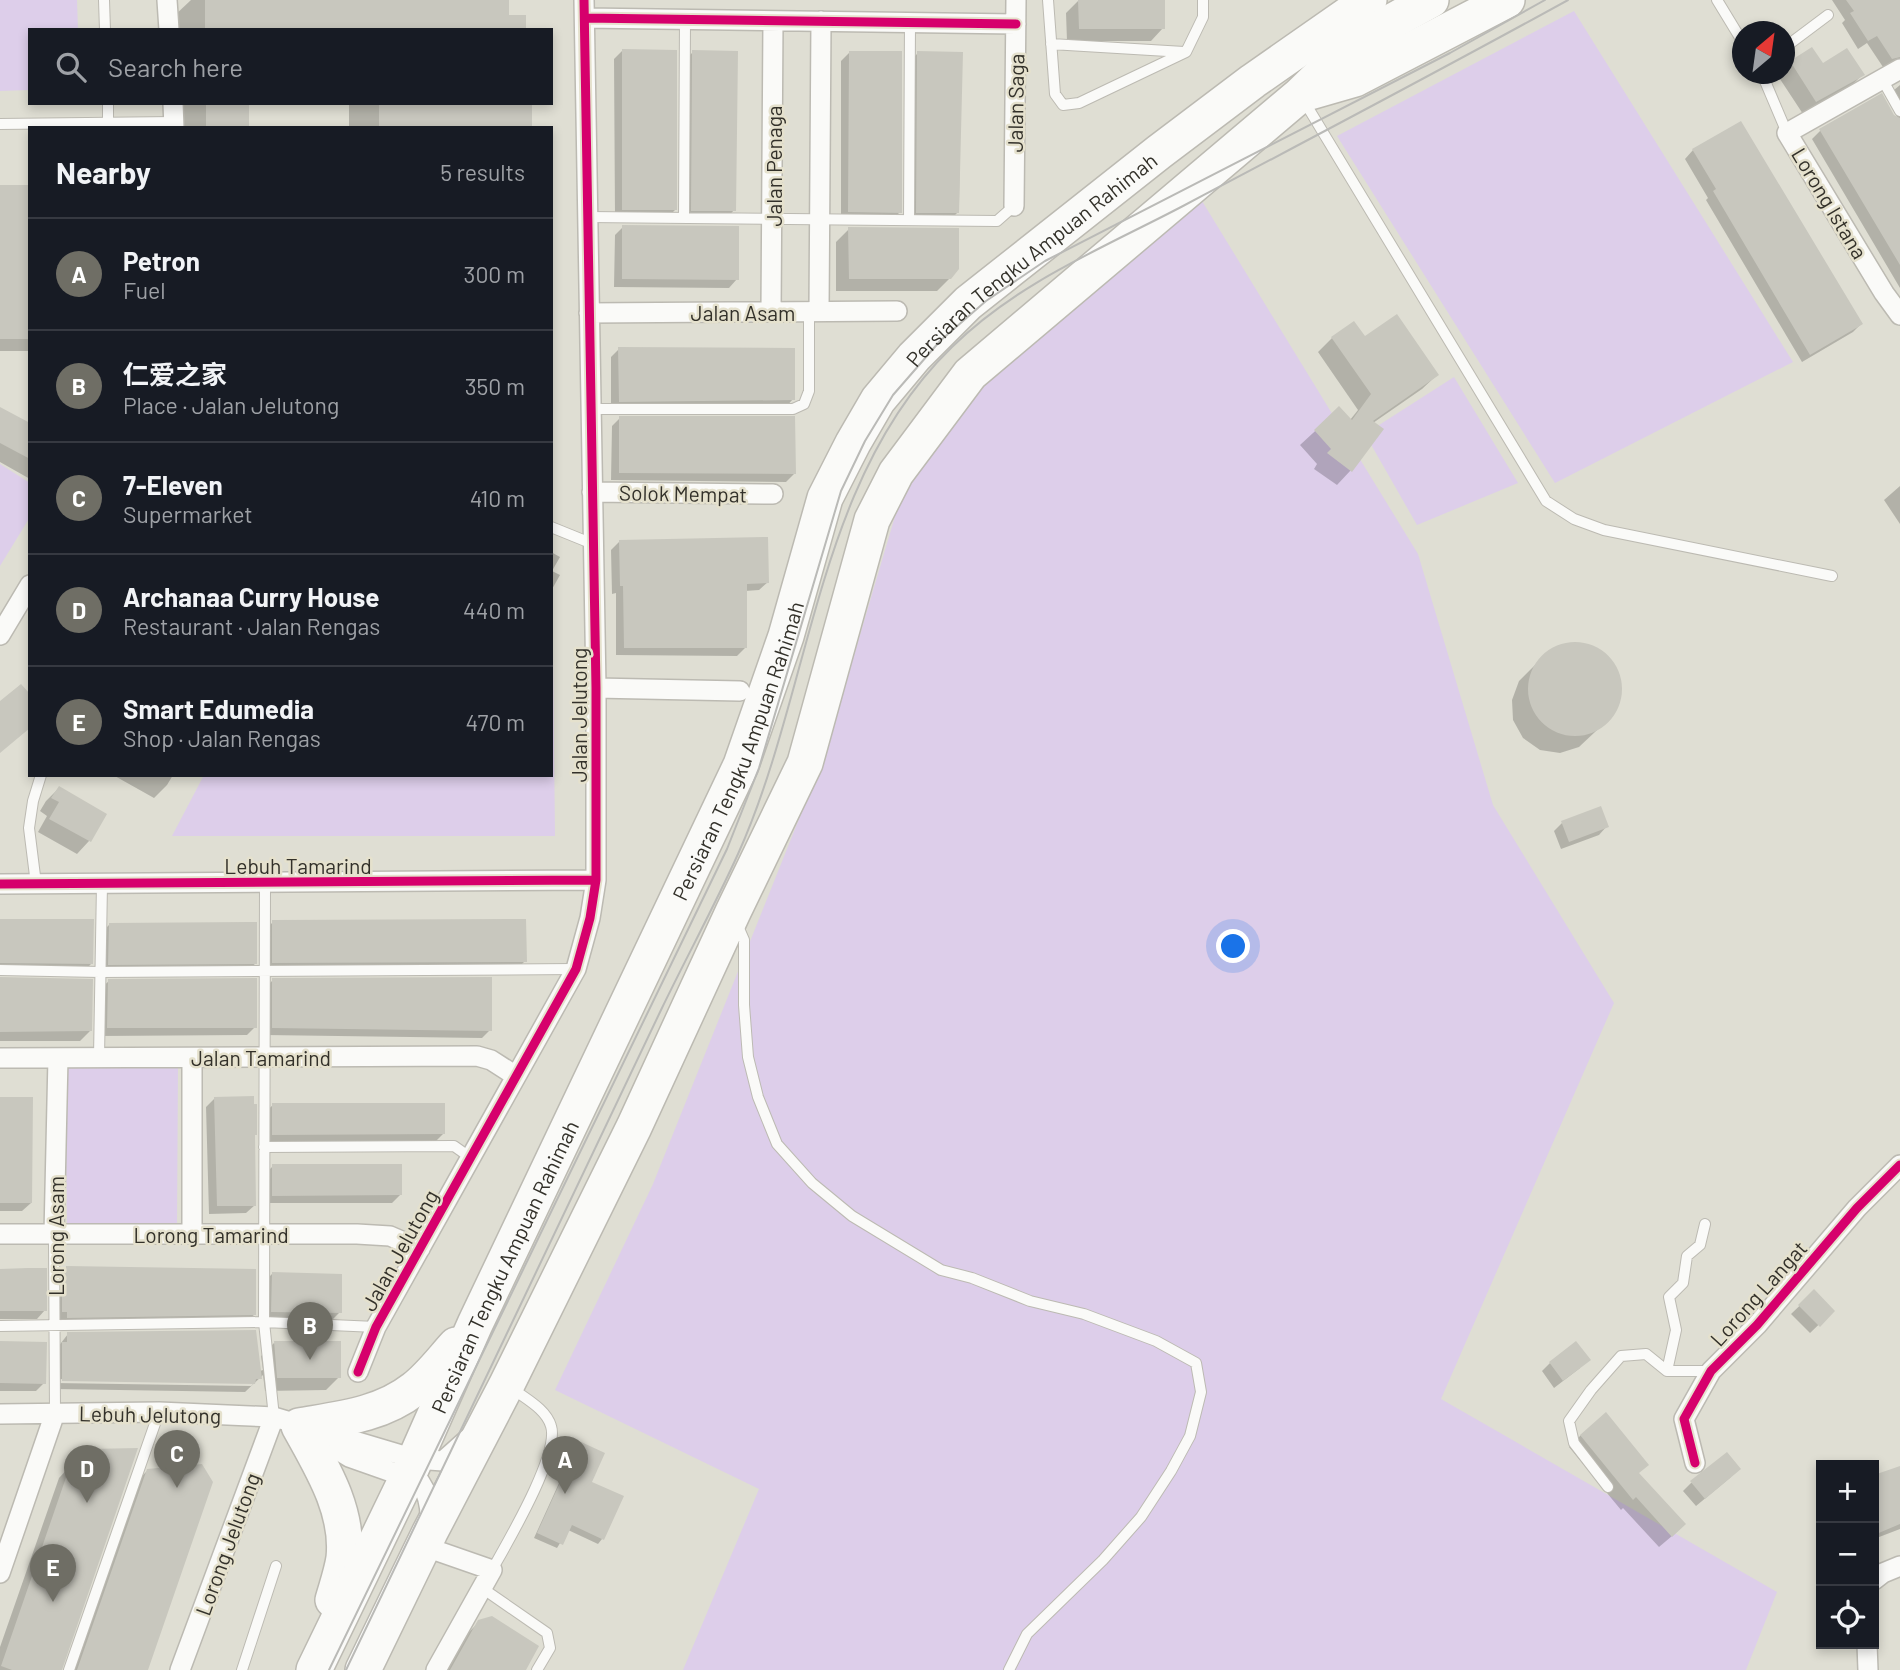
<!DOCTYPE html>
<html lang="en">
<head>
<meta charset="utf-8">
<style>
  body { margin:0; font-family:Barlow,"Noto Sans SC",sans-serif; background:#20242c; color:#f1f3f6 }
  .controls { position:absolute; right:21px; bottom:21px; display:grid; overflow:hidden; border-radius:0px; box-shadow:0 4px 10px #0003 }
  .controls button { width:63px; height:63px; display:grid; place-items:center; padding:0; border:0; border-bottom:2px solid #363941; background:#171b24; color:#f1f3f6; font:35px sans-serif }
  .compass { position:absolute; left:1732px; top:21px; width:63px; height:63px; border-radius:50%; background:#171b24; box-shadow:0 4px 10px #0003; rotate:29deg }
  .you { position:absolute; left:1234px; top:947px; width:24px; height:24px; margin:-18px; border:5px solid #fff; border-radius:50%; background:#1a73e8; box-shadow:0 0 0 10px #1a73e833 }
  .badge { display:grid; place-items:center; width:46px; height:46px; border-radius:50%; background:#6f6e65; color:#fff; font-size:23px; font-weight:700 }
  .pin { position:absolute; translate:-50% -58px; filter:drop-shadow(0 2px 4px #0008) }
  .pin::after { content:''; position:absolute; top:37px; width:24px; height:21px; background:inherit; clip-path:polygon(0 0,100% 0,50% 100%) }
  .list { margin:0; padding:0; list-style:none }
  h2 { display:flex; justify-content:space-between; align-items:center; height:91px; margin:0; padding:0 28px; font-size:30px }
  h2 small { font-size:23px; font-weight:400; color:#9ea1a6 }
  .list li { display:grid; grid-template-columns:46px 1fr auto; gap:21px; align-items:center; box-sizing:border-box; height:112px; padding:0 28px; border-top:2px solid #363941 }
  .list b { display:block; font-size:26px; white-space:nowrap }
  .list p { margin:0; font-size:23px; white-space:nowrap; color:#9ea1a6 }
  .list em { font-size:23px; font-style:normal; color:#9ea1a6 }
  .icon { flex:none; width:38px; height:38px; fill:none; stroke:currentColor; stroke-width:2; stroke-linecap:round; stroke-linejoin:round }
  .map { position:relative; flex:none; width:1900px; height:1670px; overflow:hidden }
  .search { position:absolute; background:#171b24; box-shadow:0 4px 10px #0003; left:28px; top:28px; width:525px; height:77px; display:flex; align-items:center; gap:18px; box-sizing:border-box; padding:0 24px; border-radius:0px; color:#9ea1a6; font-size:26px }
  .panel { position:absolute; background:#171b24; box-shadow:0 4px 10px #0003; left:28px; top:126px; width:525px; height:651px; border-radius:0px }
  .map>svg:first-child { display:block }
  .green { fill:#ddceea }
  .shadow { fill:#0003 }
  .building { fill:#c8c7be }
  .lines { fill:none; stroke-linecap:round; stroke-linejoin:round }
  .lane-casing { stroke:#bcbab2; stroke-width:12 }
  .street-casing { stroke:#bcbab2; stroke-width:22 }
  .highway-casing { stroke:#bcbab2; stroke-width:38 }
  .lane { stroke:#fafaf8; stroke-width:10 }
  .street { stroke:#fafaf8; stroke-width:19 }
  .highway { stroke:#fafaf8; stroke-width:35 }
  .tram { stroke:#babab7; stroke-width:2 }
  .cycleway-casing { stroke:#e5e1cd; stroke-width:13 }
  .cycleway { stroke:#d6006c; stroke-width:9 }
  .labels { text-anchor:middle; dominant-baseline:central; stroke-width:5; stroke-linejoin:round; paint-order:stroke }
  .street-label { font-size:21px; fill:#33312a; stroke:#e5e1cd }
</style>
</head>
<body>
<div class="map">
<svg width="1900" height="1670" viewBox="0 0 1900 1670">
  <rect width="100%" height="100%" fill="#dfded3"/>
  <path class="green" d="M0,0H77L78,30H30V90L0,91Z
    M1574,11L1793,362L1555,483L1337,136Z
    M1202,201L1418,554L1493,805L1614,1003L1441,1399L1777,1592L1746,1670H683L759,1489L555,1390L653,1184L811,789L837,713L901,496L943,433L1021,345L1158,234Z
    M1454,377L1518,483L1417,525L1365,434Z
    M0,464L30,483V517L0,566Z
    M551,650L553,652L555,836H172L204,775H551Z
    M178,1066L177,1226H67L65,1067Z"/>
  <path class="shadow" d="M191,0H507V17L524,30H175L174,16Z
    M1079,0H1163V28L1151,41H1067L1066,13Z
    M1832,0H1900V71L1891,65L1883,67L1867,43L1858,49L1842,23L1845,20Z
    M1812,49L1823,66L1862,75L1850,87L1803,114L1778,76L1784,74V69L1791,63Z
    M622,51L675,210L667,218L615,217L614,59Z
    M693,52L734,210L726,219L684,218L685,60Z
    M849,53L900,212L892,220H841V61Z
    M918,53L961,54L959,204L958,212L949,221L909,220L910,61Z
    M1900,85V288L1812,139L1821,130L1898,119L1887,96Z
    M175,103H247V128H175Z
    M349,103H530L531,128H349Z
    M1693,150L1861,324L1853,332L1802,362L1706,200L1708,198L1685,159Z
    M0,187H30V351H0Z
    M623,227L737,279L729,288L614,287L615,235Z
    M849,229L950,278L937,291H836V242Z
    M1332,338L1364,339L1437,375L1422,389L1373,423L1351,470L1337,485L1314,469L1317,464L1300,445L1339,409L1350,420L1358,410L1318,352Z
    M619,349L793,399L785,408H611V357Z
    M0,409L30,425V479L0,462Z
    M620,418L794,474L786,482L611,480L612,426Z
    M1900,486V524L1884,500Z
    M619,542L768,582L759,590L745,591V648L737,656L616,655V593L612,594L611,550Z
    M551,552L560,557L552,571L560,575L551,591Z
    M1572,644L1592,647L1609,658L1619,676L1621,696L1613,715L1579,747L1560,753L1540,750L1523,738L1513,720L1512,700L1519,681L1537,663L1553,649Z
    M113,775H173L167,785L154,798Z
    M59,788L105,814L89,841L77,854L38,832L47,816L40,811L46,801Z
    M1562,823L1607,826L1599,835L1561,849L1554,831Z
    M0,921L91,964L81,974L0,972Z
    M273,922L525,961L517,969L265,971V930Z
    M109,925L256,963L247,971L101,972V933Z
    M0,979L90,1031L80,1041H0Z
    M273,980L490,1030L482,1038L265,1035V988Z
    M109,981L255,1027L247,1035L99,1036L100,989Z
    M215,1098L255,1105V1205L246,1213L209,1214L206,1107Z
    M0,1099L31,1203L22,1211H0Z
    M273,1105L443,1134L435,1142H264V1113Z
    M273,1166L401,1194L392,1203H264V1175Z
    M0,1270L45,1310L37,1319H0Z
    M62,1270L255,1314L246,1322L60,1325V1319H54V1278Z
    M272,1274L340,1312L332,1320L264,1319V1282Z
    M1814,1292L1833,1311L1810,1333L1791,1314Z
    M68,1334L260,1371L263,1370L261,1356L274,1343L339,1377L326,1390L265,1391L263,1375L245,1392L55,1389V1383L251,1386L254,1383L55,1379L54,1352Z
    M0,1343L44,1383L36,1391H0Z
    M1550,1363L1580,1368L1554,1388L1542,1371Z
    M1581,1435L1638,1474L1672,1536L1659,1547L1623,1508L1621,1510L1569,1447Z
    M579,1443L602,1539L598,1544L568,1530L557,1548L534,1538L575,1448Z
    M72,1464L60,1670H0V1647L59,1478Z
    M1900,1468V1529L1874,1539V1477Z
    M148,1470L146,1670H70L135,1483Z
    M1731,1477L1696,1506L1683,1491L1691,1483Z
    M479,1622L524,1670H445L466,1635Z"/>
  <path class="building" d="M205,0H509V15H526V30H205Z
    M1078,0H1165V29H1079Z
    M1846,0H1900V57L1892,59L1877,36L1868,41L1850,13L1854,11Z
    M1812,47L1823,63L1847,48L1865,75L1816,102L1790,61Z
    M622,49L677,50V210H622Z
    M692,50L738,51L736,211H691Z
    M849,51H902V213L848,212Z
    M917,51L963,52L959,213H916Z
    M1882,93L1894,115L1900,118V265L1819,129Z
    M206,103H249V128H206Z
    M379,103H532V128H379Z
    M1741,121L1863,324L1810,355L1713,191L1716,189L1692,149Z
    M0,185H30V339H0Z
    M622,225L739,226V280L622,279Z
    M848,227L959,228V269L951,279H849Z
    M1397,314L1439,375L1373,421L1384,429L1352,472L1327,453L1331,449L1314,430L1339,406L1352,420L1371,394L1331,337L1354,321L1365,336Z
    M618,347L795,348V400L619,402Z
    M0,407L30,423V459L0,443Z
    M619,416H795L796,474L619,473Z
    M768,537L769,583L747,584V648H624L623,586H620L619,540Z
    M1528 689a47 47 0 1 1 94 0a47 47 0 1 1-94 0Z
    M21,684L30,694V728L0,753V701Z
    M59,786L107,814L91,842L49,819L59,802L51,798Z
    M1601,806L1609,827L1569,842L1561,821Z
    M0,919H94L93,964L0,963Z
    M526,919L527,962L272,963V920Z
    M249,922H257V964L108,965L109,923Z
    M0,977L93,979L92,1031L0,1032Z
    M492,977V1031L272,1028V978Z
    M257,978V1028H107L108,979Z
    M254,1096V1104H257V1135H255L256,1206H217L214,1097Z
    M0,1097H33L32,1203H0Z
    M272,1103H445V1134L272,1135Z
    M272,1164H402V1195L272,1196Z
    M66,1266L256,1269V1315L67,1318V1312H62V1268H66Z
    M28,1268H47V1311H0V1269Z
    M272,1272L342,1274V1313L271,1312Z
    M1814,1289L1835,1311L1820,1327L1798,1305Z
    M256,1330L262,1379H256L255,1384L62,1381V1342H67V1332Z
    M0,1341L47,1342L46,1384L0,1383Z
    M274,1341H341V1378H277Z
    M1576,1341L1591,1360L1563,1381L1549,1362Z
    M1606,1412L1649,1465L1639,1473L1686,1524L1672,1537L1636,1497L1633,1500L1580,1435Z
    M579,1441L605,1453L592,1482L624,1496L604,1540L572,1525L563,1545L537,1533Z
    M138,1448L62,1670H12L1,1666L71,1463L89,1449Z
    M1727,1452L1741,1469L1705,1499L1690,1481Z
    M202,1464L213,1482L148,1670H77L147,1469Z
    M1900,1466V1524L1874,1535V1475Z
    M492,1616L539,1646L526,1670H450L478,1620Z"/>
  <g class="lines">
    <defs>
      <path id="lane" d="M104,0L105,30
        M1048,0L1055,94L1063,105L1079,103L1186,52L1203,17V0
        M1717,0L1742,41
        M1051,44L1184,52
        M1784,48L1828,15
        M1762,74L1787,133
        M1882,79L1900,111
        M1304,101L1546,501L1574,519L1604,530L1832,576
        M108,103V123
        M0,124L174,122
        M588,217L997,221L1014,206
        M684,218L685,20
        M909,220L910,22
        M591,409H793L804,404L809,391V312
        M551,527L593,544
        M265,883L264,1322L274,1417
        M36,884L29,828L33,801L41,775
        M737,924L744,940V1005L748,1057L758,1097L777,1144L812,1183L852,1216L941,1270L972,1278L1030,1301L1084,1314L1156,1341L1196,1363L1201,1392L1190,1436L1171,1471L1141,1517L1103,1560L1027,1634L1009,1670
        M0,970L100,972L576,969
        M99,1057L102,884
        M264,1147L454,1146L471,1158
        M54,1234L55,1413
        M0,1326L264,1322L376,1327
        M1667,1371L1676,1330L1669,1297L1683,1283L1687,1256L1700,1245L1705,1224
        M1608,1487L1574,1443L1569,1421L1591,1390L1621,1356L1646,1354L1667,1371H1711
        M492,1570C507,1543 560,1454 551,1426C546,1409 526,1399 513,1389
        M482,1588L547,1633L550,1648L537,1670
        M69,1670L159,1412
        M242,1670L276,1566"/>
      <path id="street" d="M167,0L169,30
        M585,18L1016,24
        M1900,69L1787,133L1884,293L1900,315
        M173,103L174,128
        M1014,206L1016,0
        M819,311L821,21
        M771,312L773,21
        M589,313L897,311
        M592,492L773,494
        M0,635L30,585
        M596,688L740,691
        M0,884L596,880
        M0,1058L477,1056L491,1060L516,1076
        M192,1058V1234
        M0,1234H357L390,1236L420,1249
        M54,1234L58,1058
        M358,1372L376,1327L576,969L590,918L596,880V688L584,0
        M0,1414L159,1412L274,1417L415,1459L443,1461L470,1437
        M318,1438L349,1457L420,1482C429,1495 431,1508 430,1524
        M1695,1463L1684,1419L1711,1371L1757,1325L1857,1208L1900,1165
        M423,1546L492,1570L436,1670
        M0,1573L55,1413
        M1874,1580L1883,1573L1900,1566
        M1867,1644L1868,1670
        M180,1670L274,1417"/>
      <g id="highway">
        <path d="M1303,94L1355,79L1507,0"/>
        <path d="M333,1600C337,1586 342,1572 344,1558C349,1510 321,1466 299,1426C339,1419 381,1415 414,1389C430,1377 443,1359 456,1345"/>
        <path id="s1" d="M314,1670L407,1478L475,1324L741,765L786,636L825,498L853,443L878,400L914,357L968,303L1159,152L1253,81L1369,0"/>
        <path d="M363,1670L430,1532L507,1384L634,1127L733,912L805,763L872,520L896,473L970,374L1300,95L1334,62L1371,33L1431,0"/>
      </g>
    </defs>
    <use href="#lane" class="lane-casing"/>
    <use href="#street" class="street-casing"/>
    <use href="#highway" class="highway-casing"/>
    <use href="#lane" class="lane"/>
    <use href="#street" class="street"/>
    <use href="#highway" class="highway"/>
    <path class="tram" d="M329,1670L727,849L759,768L841,491L865,441L893,395L940,341L986,301L1045,261L1450,53L1545,0
      M346,1670C451,1450 557,1231 661,1010C686,958 714,907 738,854C813,687 815,480 952,347C1018,282 1103,248 1183,206C1312,138 1441,70 1568,0"/>
    <defs>
      <path id="cycleway" d="M585,18L1016,24
        M0,884L596,880
        M358,1372L376,1327L576,969L590,918L596,880V688L584,0
        M1695,1463L1684,1419L1711,1371L1757,1325L1857,1208L1900,1165"/>
    </defs>
    <use href="#cycleway" class="cycleway-casing"/>
    <use href="#cycleway" class="cycleway"/>
  </g>
  <g class="labels">
    <g class="street-label">
      <text transform="translate(1015 103) rotate(-89)">Jalan Saga</text>
      <text transform="translate(773 166) rotate(-90)">Jalan Penaga</text>
      <text transform="translate(1830 203) rotate(59)">Lorong Istana</text>
      <text stroke="none"><textPath href="#s1" startOffset="1601">Persiaran Tengku Ampuan Rahimah</textPath></text>
      <text x="743" y="312">Jalan Asam</text>
      <text transform="translate(683 493) rotate(1)">Solok Mempat</text>
      <text transform="translate(578 715) rotate(-90)">Jalan Jelutong</text>
      <text stroke="none"><textPath href="#s1" startOffset="1013">Persiaran Tengku Ampuan Rahimah</textPath></text>
      <text x="298" y="865">Lebuh Tamarind</text>
      <text x="261" y="1057">Jalan Tamarind</text>
      <text x="211" y="1234">Lorong Tamarind</text>
      <text transform="translate(55 1236) rotate(-90)">Lorong Asam</text>
      <text transform="translate(399 1250) rotate(-61)">Jalan Jelutong</text>
      <text stroke="none"><textPath href="#s1" startOffset="446">Persiaran Tengku Ampuan Rahimah</textPath></text>
      <text transform="translate(1758 1293) rotate(-48)">Lorong Langat</text>
      <text transform="translate(150 1414) rotate(1)">Lebuh Jelutong</text>
      <text transform="translate(227 1544) rotate(-70)">Lorong Jelutong</text>
    </g>
  </g>
</svg>
<div class="controls">
<button>+</button>
<button>−</button>
<button><svg class="icon" aria-label="locate" viewBox="0 0 24 24"><circle cx="12" cy="12" r="6"/><path d="M12 2v4M12 18v4M2 12h4M18 12h4"/></svg></button>
</div>
<svg class="compass" viewBox="-18 -18 36 36"><path d="M0-13l5 13h-10z" fill="#e53935"/><path d="M0 13l5-13h-10z" fill="#9ea1a6"/></svg>
<div class="you"></div>
<div class="pin badge" style="left:565px;top:1494px">A</div>
<div class="pin badge" style="left:310px;top:1360px">B</div>
<div class="pin badge" style="left:177px;top:1488px">C</div>
<div class="pin badge" style="left:87px;top:1503px">D</div>
<div class="pin badge" style="left:53px;top:1602px">E</div>
<div class="search"><svg class="icon" aria-label="search" viewBox="0 0 24 24"><circle cx="10" cy="10" r="6"/><path d="M15 15l6 6"/></svg>Search here</div>
<section class="panel">
<h2>Nearby<small>5 results</small></h2>
<ul class="list">
<li><span class="badge">A</span><div><b>Petron</b><p>Fuel</p></div><em>300 m</em></li>
<li><span class="badge">B</span><div><b>仁爱之家</b><p>Place · Jalan Jelutong</p></div><em>350 m</em></li>
<li><span class="badge">C</span><div><b>7-Eleven</b><p>Supermarket</p></div><em>410 m</em></li>
<li><span class="badge">D</span><div><b>Archanaa Curry House</b><p>Restaurant · Jalan Rengas</p></div><em>440 m</em></li>
<li><span class="badge">E</span><div><b>Smart Edumedia</b><p>Shop · Jalan Rengas</p></div><em>470 m</em></li>
</ul>
</section>
</div>
</body>
</html>
